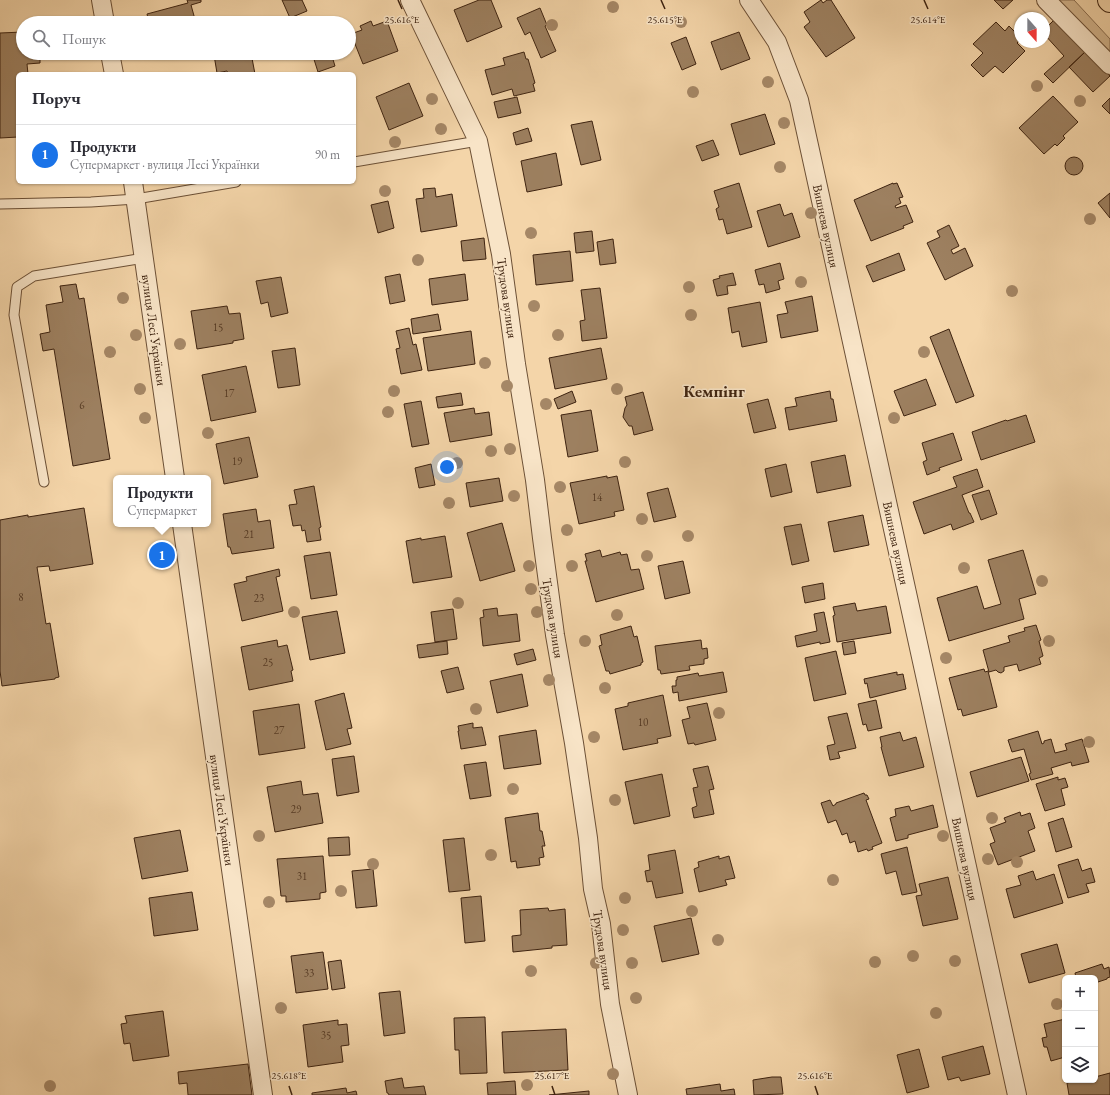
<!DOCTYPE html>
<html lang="uk">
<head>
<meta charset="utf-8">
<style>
  body { margin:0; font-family:"EB Garamond",serif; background:#f7f7f7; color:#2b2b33 }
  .controls { position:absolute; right:12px; bottom:12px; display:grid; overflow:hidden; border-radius:6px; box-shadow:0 1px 3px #0004 }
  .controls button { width:36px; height:36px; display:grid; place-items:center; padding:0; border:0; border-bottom:1px solid #e1e1e2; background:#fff; color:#2b2b33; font:20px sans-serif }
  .compass { position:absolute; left:1014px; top:12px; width:36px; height:36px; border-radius:50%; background:#fff; box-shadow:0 1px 3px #0004; rotate:159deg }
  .you { position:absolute; left:447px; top:467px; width:14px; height:14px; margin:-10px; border:3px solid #fff; border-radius:50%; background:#1a73e8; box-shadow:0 0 0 6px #1a73e833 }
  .badge { display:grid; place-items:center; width:26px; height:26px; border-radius:50%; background:#1a73e8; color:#fff; font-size:13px; font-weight:700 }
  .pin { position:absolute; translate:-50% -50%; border:2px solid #fff; box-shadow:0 1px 4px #0006 }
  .popup { position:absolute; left:113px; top:475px; width:98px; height:52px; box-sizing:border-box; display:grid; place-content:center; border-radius:6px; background:#fff; filter:drop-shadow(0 1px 3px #0005); font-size:13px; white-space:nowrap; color:#7c7c81 }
  .popup b { font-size:15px; color:#2b2b33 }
  .popup::after { content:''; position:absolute; left:50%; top:100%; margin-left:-8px; border:8px solid transparent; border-top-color:#fff }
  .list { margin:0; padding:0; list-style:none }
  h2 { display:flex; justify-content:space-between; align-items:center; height:52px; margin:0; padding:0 16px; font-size:17px }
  h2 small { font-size:13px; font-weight:400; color:#7c7c81 }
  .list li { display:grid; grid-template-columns:26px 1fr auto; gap:12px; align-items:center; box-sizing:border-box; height:60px; padding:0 16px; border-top:1px solid #e1e1e2 }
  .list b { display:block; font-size:15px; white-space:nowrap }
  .list p { margin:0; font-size:13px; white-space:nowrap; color:#7c7c81 }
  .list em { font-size:13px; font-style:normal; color:#7c7c81 }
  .icon { flex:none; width:22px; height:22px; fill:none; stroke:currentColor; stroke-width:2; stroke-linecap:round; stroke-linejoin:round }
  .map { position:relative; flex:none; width:1110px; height:1095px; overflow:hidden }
  .search { position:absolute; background:#fff; box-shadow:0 1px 3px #0004; left:16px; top:16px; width:340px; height:44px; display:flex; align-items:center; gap:10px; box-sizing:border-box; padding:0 14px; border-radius:22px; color:#7c7c81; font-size:15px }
  .panel { position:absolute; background:#fff; box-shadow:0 1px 3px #0004; left:16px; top:72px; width:340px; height:112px; border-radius:6px }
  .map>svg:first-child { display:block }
  .green { fill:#d5b78f; stroke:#8a6d50 }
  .building { fill:#9d8060; stroke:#3e2310 }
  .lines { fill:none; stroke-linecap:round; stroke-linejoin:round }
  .service-casing { stroke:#6c5036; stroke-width:11 }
  .minor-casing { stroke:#6c5036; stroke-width:20 }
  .trunk-casing { stroke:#3e2310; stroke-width:24 }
  .service { stroke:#f8e4c7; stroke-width:9 }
  .minor { stroke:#f8e4c7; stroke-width:18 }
  .trunk { stroke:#f4d5a9; stroke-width:22 }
  .tree { fill:#a58766 }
  .ticks { fill:none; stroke:#3e2310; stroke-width:1.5 }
  .labels { text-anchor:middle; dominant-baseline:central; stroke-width:3; stroke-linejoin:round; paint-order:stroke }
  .number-label { font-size:11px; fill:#563a24 }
  .street-label { font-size:13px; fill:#3e2310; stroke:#f8e4c7 }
  .district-label { font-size:17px; font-weight:bold; fill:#3e2310; stroke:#f8e4c7 }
  .ticks-label { font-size:10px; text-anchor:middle; fill:#3e2310; stroke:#f8e4c7; stroke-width:3; stroke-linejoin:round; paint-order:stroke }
</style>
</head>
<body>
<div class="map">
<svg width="1110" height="1095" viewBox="0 0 1110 1095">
  <rect width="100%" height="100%" fill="#f4d5a9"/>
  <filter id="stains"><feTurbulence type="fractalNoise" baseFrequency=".005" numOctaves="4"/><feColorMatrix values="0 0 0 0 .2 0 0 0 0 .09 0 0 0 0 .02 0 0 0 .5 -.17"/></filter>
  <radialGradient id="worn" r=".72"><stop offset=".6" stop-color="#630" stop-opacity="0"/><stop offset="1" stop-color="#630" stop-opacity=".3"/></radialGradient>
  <path class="green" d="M1055,0H1074L1110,39V53Z"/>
  <path class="building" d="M187,0H201V2L191,5L196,23H149L147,14L188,3Z
    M282,0H302L307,11L290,18Z
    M479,0H491L502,27L467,42L454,10Z
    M821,0L823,3L827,0H831L855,38L826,57L804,27L810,22L804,12Z
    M994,0H1013L1003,9Z
    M540,8L547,25L545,26L556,51L541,58L530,32L525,35L517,18Z
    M1054,20L1085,52L1053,83L1044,74L1064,56L1044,34V30Z
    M371,21L373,26L387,21L398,51L363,64L351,34L362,30L360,26Z
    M996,22L1005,31L1009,26L1020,37V40L1017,43L1025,51L1003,73L995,66L983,77L971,65L983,53L973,44Z
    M23,32V53H40V63L27,64L28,74H18V137L0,138V33Z
    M739,32L750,59L721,70L711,42Z
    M686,37L696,64L682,70L671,43Z
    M1086,51L1110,76L1093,92L1069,67Z
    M524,52L526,59H528L535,83L533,84L535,91L514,96L512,89L492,95L485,70L505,65L503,58Z
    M217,53H251L255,74H228L227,71L217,73L214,55H217Z
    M312,53H331L335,66L318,72Z
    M409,83L423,116L389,130L376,97Z
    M1053,96L1078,122L1063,136L1065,138L1057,146L1055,144L1044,154L1019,128Z
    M517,97L521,113L498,118L494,102Z
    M1110,98V114L1102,106Z
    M765,114L775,144L740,155L731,124Z
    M592,121L601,160L581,165L571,125Z
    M528,128L532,141L516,145L513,133Z
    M713,140L719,155L702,161L696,146Z
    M556,153L562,185L527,192L521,161Z
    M1065 166a9 9 0 1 1 18 0a9 9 0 1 1-18 0Z
    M739,183L752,227L727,234L723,219L719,220L716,209L719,207L714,191Z
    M893,183V184L897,183L903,197L899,198L901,203L895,206L896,208L906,205L913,222L903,226L904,228L871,241L854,200Z
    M435,188L436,197L452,194L457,226L421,232L416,199L424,198L423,189Z
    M1110,193V218L1098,203Z
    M388,201L394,228L378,233L371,205Z
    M780,204L784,216L792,213L800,237L768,247L757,211Z
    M949,225L959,246L951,250L953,254L965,248L973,266L945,280L927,243L940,237L937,231Z
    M592,231L594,251L576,253L574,233Z
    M484,238L486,259L463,261L461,241Z
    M613,239L616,263L600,265L597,242Z
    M570,251L573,281L536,285L533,255Z
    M899,253L905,270L873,282L866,266Z
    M780,263L784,279L778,281L780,289L766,293L764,284L759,285L755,270Z
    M733,273L736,285L727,286L728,294L717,296L713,280L720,278L719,276Z
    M400,274L405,301L390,304L385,277Z
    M465,274L468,300L432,305L429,279Z
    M281,277L288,313L271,317L268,302L261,304L256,281Z
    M76,284L79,299L84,298L110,459L73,466L54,349L43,351L40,334L50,332L46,305L63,302L60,286Z
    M600,288L607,338L582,341L580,321L585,320L581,290Z
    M812,296L818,331L781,338L777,315L788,313L785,302Z
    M760,302L767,342L742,347L739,331L732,333L728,308Z
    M227,306L229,314L240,313L244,339L233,341V343L197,349L191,311Z
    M438,314L441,330L413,334L411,319Z
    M409,328L413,345L416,344L422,370L401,374L396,349L400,348L396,331Z
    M949,329L974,396L956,403L930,337Z
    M471,331L475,364L428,371L423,338Z
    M295,348L300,385L278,388L272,351Z
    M601,348L607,379L555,389L549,358Z
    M246,366L256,412L211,421L202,375Z
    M926,379L936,405L904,416L894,391Z
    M572,391L576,402L558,409L554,399Z
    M830,391L831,399H833L837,421L789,430L785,408L797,406L795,398Z
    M643,392L653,430L634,435L632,426H629L623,417L625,408L627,405L625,397Z
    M461,393L463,405L438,408L436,397Z
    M768,399L776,428L754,433L747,404Z
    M421,401L429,444L412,447L404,404Z
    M474,408L475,414L489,412L492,435L450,442L444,413Z
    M591,410L598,451L568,457L561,415Z
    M1026,415L1035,442L981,460L972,432L1006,420L1007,421Z
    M953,433L962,460L939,468L940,470L927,475L923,462L927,460L922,443Z
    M249,437L258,477L224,484L216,444Z
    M845,455L851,486L817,493L811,462Z
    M431,464L435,485L419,488L415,468Z
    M786,464L792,492L771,497L765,469Z
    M977,469L983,487L962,495L969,513H970L974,522L953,530L951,524L924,534L913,502L957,487L953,477Z
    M607,476V478L617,476L624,510L614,512L615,516L579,524L570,483Z
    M499,478L503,501L470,507L466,483Z
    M314,486L321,527L319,528L321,540L307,542L305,530L302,531L301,525L293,526L289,505L297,504L294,490Z
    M668,488L676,517L654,522L647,493Z
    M989,490L997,514L981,520L972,495Z
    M84,508L93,564L50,571L49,566L37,567L46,624L50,623L59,677L55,678V679L2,686L0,671V520L28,515V517Z
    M256,509L258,522L270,520L274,548L232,554L230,547H228L223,514Z
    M863,515L869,545L834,552L828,522Z
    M502,523L515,571L480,581L467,533Z
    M801,524L809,561L792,565L784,527Z
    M445,536L452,577L413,583L406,541L421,538V540Z
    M600,550L602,557L620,552L621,555L627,554L631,570L639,569L644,589L596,602L585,561H587L585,554Z
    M1023,550L1036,594L1019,599L1024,619L949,641L937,598L977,586L984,609L1001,604L988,560Z
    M330,552L337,595L311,599L304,556Z
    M683,561L690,593L665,599L658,566Z
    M279,569L280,576L276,577L283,611L242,621L234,584L247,581L246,577Z
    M823,583L825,599L805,603L802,587Z
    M855,603L857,611L886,606L891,633L837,642L833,616L835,615L833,607Z
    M497,608L498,616L517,614L520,641L483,646L480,618L484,617L483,610Z
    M453,609L457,639L435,642L431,612Z
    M337,611L345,653L310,660L302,617Z
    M824,612L830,642L820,644V642L797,647L795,636L817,631L814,614Z
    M1036,625L1041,640L1039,641L1043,656L1039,658L1041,664L1019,671L1017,664L1004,667V671L1001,673L998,672L996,670L989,672L983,650L1010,642L1008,636L1025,631L1024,628Z
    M631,626L634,637L637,636L643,662L641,663V665L610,674L609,671H606L599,646L602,645L600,635Z
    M277,640L278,647L287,645L293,670L291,671L293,681L249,690L241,647Z
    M701,640L702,649L707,648L708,658L704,659V664L689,666L690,670L661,674L660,670H658L655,646Z
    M447,641L448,654L419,658L417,645Z
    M854,641L856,653L844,655L842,643Z
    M533,649L536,660L517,665L514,654Z
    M836,651L846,694L814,701L805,658Z
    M458,667L464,689L447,693L441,671Z
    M984,669L985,672L988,671L997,707L963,716L961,709L958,710L949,678Z
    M723,672L727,692L679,701L678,692L673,693L672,686H676V680H677V677L698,673L699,676Z
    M897,672V675L903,674L906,689L870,698L867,683L865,684L864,679Z
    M522,674L528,706L497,713L490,681Z
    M344,693L352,728L347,729L351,744L326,750L315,701Z
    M663,695L671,736L657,739L658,743L623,750L615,709L628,706V703Z
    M876,700L882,728L868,731L866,724L863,725L858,704Z
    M707,703L716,740L695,745L694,743L688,744L682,720L690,718L687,707Z
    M299,704L305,748L259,755L253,711Z
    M847,713L856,748L838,752L840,758L830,760L827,746L835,744L828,717Z
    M473,723V728L482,727L486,745L461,749L458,731H459L458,726Z
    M536,730L541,764L504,769L499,736Z
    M1038,731L1042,744L1044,743V741L1051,739L1055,753L1067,750L1065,744L1082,739L1089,762L1072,766L1071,762L1051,768L1053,774L1031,780L1029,774L1031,773L1024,749L1012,752L1008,740Z
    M900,732L903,741L916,737L924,767L889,776L881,747H882L880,737Z
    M354,756L359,792L337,796L332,759Z
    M1021,757L1029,781L977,797L970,772Z
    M486,762L491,796L470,799L464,765Z
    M708,766L714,789L709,790L714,814L694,818L692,808L697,806L693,788L698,787L693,769Z
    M662,774L670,816L634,824L625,782Z
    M1058,777V780L1065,778L1068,787L1061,789L1065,805L1045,811L1036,784Z
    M301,781L303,795L318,793L323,823L275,832L267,787Z
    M864,793L865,795H867L869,799L866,800L882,843L872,847L873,849L868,851L867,849L858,852L855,841L850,843L847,833L842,835L836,820L828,823L821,803L830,800L833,806L836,804V803Z
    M933,805L938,827L908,835V838L896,841L890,818L896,816L895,809L909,806L911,811Z
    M1020,812L1021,816L1030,813L1035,828L1028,831L1035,851L998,865L990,844L995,842L990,828L1006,822L1004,818Z
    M538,813L540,831H542L545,846H542L544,857L539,858L540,865L517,868L516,861L511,862L505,818Z
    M1063,818L1072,847L1056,852L1048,823Z
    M180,830L188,871L142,879L134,838Z
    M349,837L350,855L329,856L328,838Z
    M464,838L470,890L449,892L443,840Z
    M907,847L917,892L902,895L896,871L886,874L881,854Z
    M675,850L683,893L656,898L652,881L647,882L645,871L650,870L648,855Z
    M323,856L326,892L320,893V899L286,902V896H281L277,859Z
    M719,856V859L729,856L735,878L725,880L727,885L699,892L694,869L699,867L698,862Z
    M1078,859L1082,871L1091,868L1095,882L1086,884L1089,892L1068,898L1058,865Z
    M373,869L377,906L356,908L352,871Z
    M1033,871L1036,880L1054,874L1063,903L1014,918L1006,889L1021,885L1018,876Z
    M948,877L958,919L923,926L916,896L922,895L919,884Z
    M192,892L198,930L154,936L149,898Z
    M481,896L485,941L465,943L461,898Z
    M548,908L549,911L565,909L567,945L552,946V948L513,952L512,936L521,935L520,910Z
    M691,918L699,954L662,962L654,926Z
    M1057,944L1065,973L1029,983L1021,954Z
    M323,952L328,989L296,993L291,956Z
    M341,960L345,988L332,990L328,962Z
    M1102,964L1104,969L1109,967L1110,977L1107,978V979L1095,983V978H1076L1075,973Z
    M400,991L405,1033L384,1036L379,993Z
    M163,1011L169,1056L133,1061L130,1043L124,1044L121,1024L127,1023L125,1016Z
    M485,1017L487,1073L460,1074L459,1050H455L454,1018Z
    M1065,1019V1057L1051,1061L1047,1047H1044L1042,1038L1047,1037L1044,1024Z
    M338,1020V1025L347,1024L349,1045L341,1046L343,1062L308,1067L303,1025Z
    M566,1029L568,1070L504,1073L502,1032Z
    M983,1046L990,1074L961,1081L959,1077L948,1080L942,1057Z
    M919,1049L929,1087L907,1093L897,1055Z
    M248,1064L252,1095H188L187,1083L179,1084L178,1072Z
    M1110,1073V1095H1069L1067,1083L1081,1080H1095V1077Z
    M772,1077H781L783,1094L754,1095L753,1080Z
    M402,1078L404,1088L424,1086L426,1095H389L388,1093H387L385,1081Z
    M515,1081L516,1095H488L487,1083Z
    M720,1084L721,1091L734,1089L735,1095H687L686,1089Z
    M346,1088L347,1093L356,1091L357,1095H312V1093Z
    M589,1091V1095H549Z"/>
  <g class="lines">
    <defs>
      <path id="service" d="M354,162L478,141
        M0,204L91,202L136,199L236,182
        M44,482L14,315L17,287L34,276L144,258"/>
      <path id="minor" d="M101,0L105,23
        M410,0L478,141L501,254L516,364L535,480L542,538L555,635L574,743L588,838L593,889L601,924L610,1004L628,1095
        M749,0L777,42L799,100L1017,1095
        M1046,0L1110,65
        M110,53L114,74
        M133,182L175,478
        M182,524L263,1095"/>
      <path id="trunk" d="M1109,0L1110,1"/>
    </defs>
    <use href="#service" class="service-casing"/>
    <use href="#minor" class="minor-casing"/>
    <use href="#trunk" class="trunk-casing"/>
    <use href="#service" class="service"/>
    <use href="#minor" class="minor"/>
    <use href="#trunk" class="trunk"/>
  </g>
  <g class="tree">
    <circle cx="613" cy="7" r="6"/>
    <circle cx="681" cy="22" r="6"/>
    <circle cx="552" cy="25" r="6"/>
    <circle cx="768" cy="82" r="6"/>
    <circle cx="1037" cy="86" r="6"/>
    <circle cx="693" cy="92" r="6"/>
    <circle cx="432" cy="99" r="6"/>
    <circle cx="1080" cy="101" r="6"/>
    <circle cx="784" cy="123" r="6"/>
    <circle cx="441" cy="129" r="6"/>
    <circle cx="395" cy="142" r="6"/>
    <circle cx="780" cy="167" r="6"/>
    <circle cx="385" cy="191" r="6"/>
    <circle cx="811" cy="213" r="6"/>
    <circle cx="1090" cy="219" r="6"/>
    <circle cx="531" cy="233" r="6"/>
    <circle cx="418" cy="260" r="6"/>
    <circle cx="801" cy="282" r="6"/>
    <circle cx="689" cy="287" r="6"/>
    <circle cx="1012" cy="291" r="6"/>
    <circle cx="123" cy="298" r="6"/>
    <circle cx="534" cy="306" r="6"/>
    <circle cx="691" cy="315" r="6"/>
    <circle cx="136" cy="335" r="6"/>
    <circle cx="558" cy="335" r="6"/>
    <circle cx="180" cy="344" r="6"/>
    <circle cx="110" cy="352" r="6"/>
    <circle cx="924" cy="352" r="6"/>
    <circle cx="485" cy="363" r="6"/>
    <circle cx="507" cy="386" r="6"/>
    <circle cx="140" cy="389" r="6"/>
    <circle cx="617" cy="389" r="6"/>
    <circle cx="394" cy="391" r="6"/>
    <circle cx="546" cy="404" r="6"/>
    <circle cx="388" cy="412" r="6"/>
    <circle cx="145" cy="418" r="6"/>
    <circle cx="894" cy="418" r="6"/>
    <circle cx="208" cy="433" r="6"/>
    <circle cx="510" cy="449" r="6"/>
    <circle cx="491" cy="451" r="6"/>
    <circle cx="625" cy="462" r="6"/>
    <circle cx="457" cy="463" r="6"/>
    <circle cx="560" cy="487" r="6"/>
    <circle cx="514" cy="496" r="6"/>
    <circle cx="449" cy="503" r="6"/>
    <circle cx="642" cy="519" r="6"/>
    <circle cx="567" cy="530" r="6"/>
    <circle cx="688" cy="536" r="6"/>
    <circle cx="647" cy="556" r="6"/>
    <circle cx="529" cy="566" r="6"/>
    <circle cx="572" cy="566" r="6"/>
    <circle cx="964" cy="568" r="6"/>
    <circle cx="1042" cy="581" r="6"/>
    <circle cx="531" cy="589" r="6"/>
    <circle cx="458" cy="603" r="6"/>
    <circle cx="294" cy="612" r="6"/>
    <circle cx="537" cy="612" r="6"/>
    <circle cx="617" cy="615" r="6"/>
    <circle cx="585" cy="641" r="6"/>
    <circle cx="1049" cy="641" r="6"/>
    <circle cx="946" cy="658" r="6"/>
    <circle cx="549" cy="680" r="6"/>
    <circle cx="605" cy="688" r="6"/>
    <circle cx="476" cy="709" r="6"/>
    <circle cx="719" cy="713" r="6"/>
    <circle cx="594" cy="737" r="6"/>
    <circle cx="1089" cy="742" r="6"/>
    <circle cx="513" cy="789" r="6"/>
    <circle cx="615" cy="800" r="6"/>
    <circle cx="992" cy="818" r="6"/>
    <circle cx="259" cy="836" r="6"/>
    <circle cx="943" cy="836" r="6"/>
    <circle cx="491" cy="855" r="6"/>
    <circle cx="988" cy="859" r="6"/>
    <circle cx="1017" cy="862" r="6"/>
    <circle cx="373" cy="864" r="6"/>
    <circle cx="833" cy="880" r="6"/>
    <circle cx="341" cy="891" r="6"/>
    <circle cx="625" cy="898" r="6"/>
    <circle cx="269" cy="902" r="6"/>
    <circle cx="692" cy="911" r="6"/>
    <circle cx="623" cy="930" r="6"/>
    <circle cx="718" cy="940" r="6"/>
    <circle cx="913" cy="956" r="6"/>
    <circle cx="955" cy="961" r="6"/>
    <circle cx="875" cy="962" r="6"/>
    <circle cx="596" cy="963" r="6"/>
    <circle cx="632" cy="963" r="6"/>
    <circle cx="531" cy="971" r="6"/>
    <circle cx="636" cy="998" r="6"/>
    <circle cx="1057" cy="1004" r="6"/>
    <circle cx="281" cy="1008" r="6"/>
    <circle cx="936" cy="1013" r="6"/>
    <circle cx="613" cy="1074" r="6"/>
    <circle cx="527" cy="1085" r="6"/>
    <circle cx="50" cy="1086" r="6"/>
  </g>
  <path class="ticks" d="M398,0L402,9M661,0L665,9M924,0L928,9M289,1086L292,1095M552,1086L555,1095M815,1086L818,1095"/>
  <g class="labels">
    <g class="number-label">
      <text x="218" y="327">15</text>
      <text x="229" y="393">17</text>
      <text x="82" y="405">6</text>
      <text x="237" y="461">19</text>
      <text x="597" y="497">14</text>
      <text x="249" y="534">21</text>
      <text x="21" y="597">8</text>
      <text x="259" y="598">23</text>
      <text x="268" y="662">25</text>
      <text x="643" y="722">10</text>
      <text x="279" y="730">27</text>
      <text x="296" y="809">29</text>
      <text x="302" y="876">31</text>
      <text x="309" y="973">33</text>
      <text x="326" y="1035">35</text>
    </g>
    <g class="street-label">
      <text transform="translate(826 226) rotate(78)">Вишнева вулиця</text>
      <text transform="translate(507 298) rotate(82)">Трудова вулиця</text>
      <text transform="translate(154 330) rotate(82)">вулиця Лесі Українки</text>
      <text transform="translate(896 543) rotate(78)">Вишнева вулиця</text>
      <text transform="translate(553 618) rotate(81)">Трудова вулиця</text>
      <text transform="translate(222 810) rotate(82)">вулиця Лесі Українки</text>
      <text transform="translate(965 859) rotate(78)">Вишнева вулиця</text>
      <text transform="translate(603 950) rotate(82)">Трудова вулиця</text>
    </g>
    <g class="district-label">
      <text x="714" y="391">Кемпінг</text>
    </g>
  </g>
  <g class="ticks-label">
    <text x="402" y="23">25.616°E</text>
    <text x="928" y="23">25.614°E</text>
    <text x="665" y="23">25.615°E</text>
    <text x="289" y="1079">25.618°E</text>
    <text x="552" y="1079">25.617°E</text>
    <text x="815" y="1079">25.616°E</text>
  </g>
  <rect width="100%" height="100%" filter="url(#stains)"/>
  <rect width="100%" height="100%" fill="url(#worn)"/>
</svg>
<div class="controls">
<button>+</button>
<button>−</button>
<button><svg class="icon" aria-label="layers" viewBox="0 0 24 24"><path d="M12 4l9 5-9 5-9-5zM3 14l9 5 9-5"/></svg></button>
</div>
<svg class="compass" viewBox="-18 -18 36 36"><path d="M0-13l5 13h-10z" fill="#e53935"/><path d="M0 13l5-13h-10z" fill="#7c7c81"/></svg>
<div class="you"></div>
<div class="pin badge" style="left:162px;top:555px">1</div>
<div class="popup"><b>Продукти</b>Супермаркет</div>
<div class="search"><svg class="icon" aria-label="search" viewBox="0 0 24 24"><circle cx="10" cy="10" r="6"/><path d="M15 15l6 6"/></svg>Пошук</div>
<section class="panel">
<h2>Поруч<small></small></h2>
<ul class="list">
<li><span class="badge">1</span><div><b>Продукти</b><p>Супермаркет · вулиця Лесі Українки</p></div><em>90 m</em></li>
</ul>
</section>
</div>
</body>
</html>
